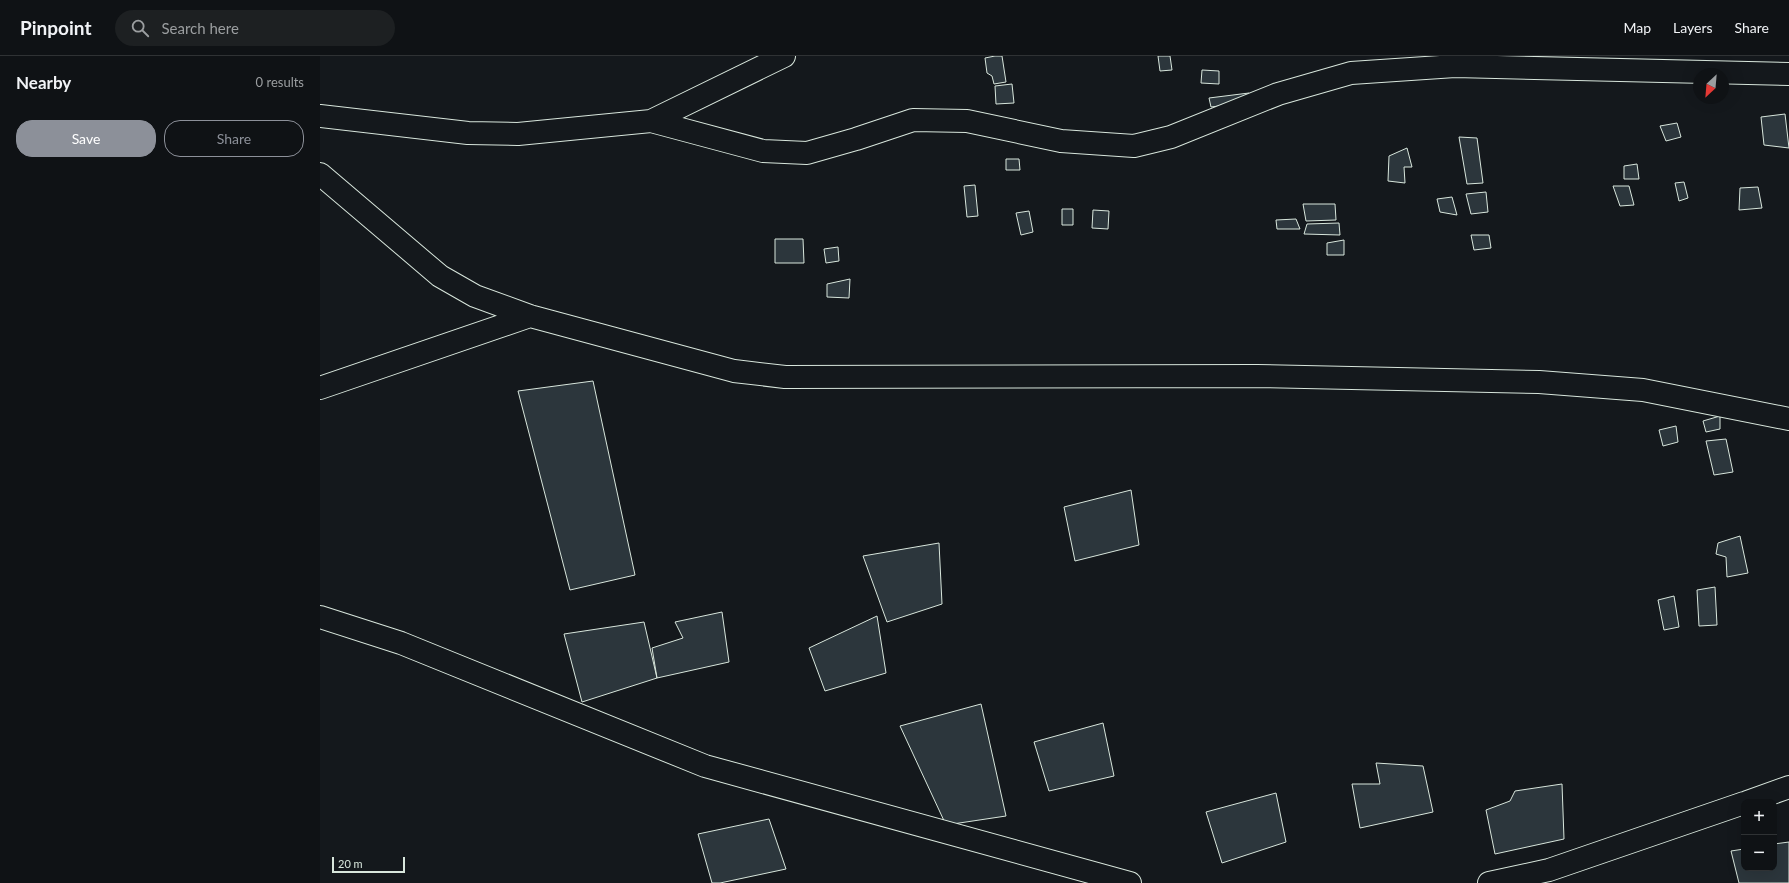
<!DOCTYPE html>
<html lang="en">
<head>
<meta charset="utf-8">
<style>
  body { margin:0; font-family:Lato,sans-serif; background:#1d2022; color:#f1f3f6 }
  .controls { position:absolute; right:12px; bottom:12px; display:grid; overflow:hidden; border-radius:8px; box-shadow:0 4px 16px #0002 }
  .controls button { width:36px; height:36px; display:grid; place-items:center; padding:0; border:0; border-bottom:1px solid #2f3234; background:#0f1215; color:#f1f3f6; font:20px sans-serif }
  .compass { position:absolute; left:1373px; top:12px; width:36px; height:36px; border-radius:50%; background:#0f1215; box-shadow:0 4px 16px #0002; rotate:206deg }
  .scale { position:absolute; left:12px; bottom:10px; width:73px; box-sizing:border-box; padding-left:4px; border:2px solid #d8e6dc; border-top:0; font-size:11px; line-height:14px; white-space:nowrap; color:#d8e6dc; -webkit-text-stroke:3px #14181c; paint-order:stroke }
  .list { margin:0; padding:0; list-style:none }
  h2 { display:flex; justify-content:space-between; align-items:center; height:52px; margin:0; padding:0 16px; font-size:17px }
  h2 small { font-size:13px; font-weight:400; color:#9b9ea0 }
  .actions { display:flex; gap:8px; padding:12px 16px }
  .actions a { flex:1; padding:9px 0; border:1px solid #8c9099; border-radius:16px; text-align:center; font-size:14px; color:#8c9099 }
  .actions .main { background:#8c9099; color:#fff }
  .icon { flex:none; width:22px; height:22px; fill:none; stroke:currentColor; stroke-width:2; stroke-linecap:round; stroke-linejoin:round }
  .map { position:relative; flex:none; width:1469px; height:827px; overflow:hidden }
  header { display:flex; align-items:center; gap:24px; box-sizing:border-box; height:56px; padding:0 20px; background:#0f1215; border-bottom:1px solid #2f3234 }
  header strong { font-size:19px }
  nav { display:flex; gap:22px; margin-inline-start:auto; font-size:14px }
  .search { width:280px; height:36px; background:#1d2022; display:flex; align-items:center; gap:10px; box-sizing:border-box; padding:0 14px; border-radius:22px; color:#9b9ea0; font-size:15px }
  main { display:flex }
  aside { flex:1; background:#0f1215 }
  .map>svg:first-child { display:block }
  .building { fill:#2c363c; stroke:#d8e6dc }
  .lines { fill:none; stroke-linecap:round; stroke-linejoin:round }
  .minor-casing { stroke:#d8e6dc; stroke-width:24 }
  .minor { stroke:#14181c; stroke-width:22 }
</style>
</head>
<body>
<header>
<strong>Pinpoint</strong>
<div class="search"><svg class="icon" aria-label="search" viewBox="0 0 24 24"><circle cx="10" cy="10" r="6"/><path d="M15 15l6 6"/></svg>Search here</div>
<nav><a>Map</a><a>Layers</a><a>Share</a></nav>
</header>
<main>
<aside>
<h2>Nearby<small>0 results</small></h2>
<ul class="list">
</ul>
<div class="actions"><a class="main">Save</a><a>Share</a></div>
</aside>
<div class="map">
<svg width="1469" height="827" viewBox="0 0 1469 827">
  <rect width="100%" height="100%" fill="#14181c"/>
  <path class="building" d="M675,0H682L686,26L674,28L672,20L667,17L665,2Z
    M838,0H850L852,14L840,15Z
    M882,14L899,15V28L881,27Z
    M692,28L694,47L676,48L675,30Z
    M929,37L931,46L891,51L889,42Z
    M1465,58L1469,92L1444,89L1441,61Z
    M1357,67L1361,81L1346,85L1340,70Z
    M1139,81L1157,82L1163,127L1147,128Z
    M1087,92L1092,111H1084L1085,127L1068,125L1069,100Z
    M686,103H699L700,114H686Z
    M1317,108L1319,123H1304V110Z
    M1364,126L1368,142L1359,145L1355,127Z
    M655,129L658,160L647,161L644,130Z
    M1293,130H1309L1314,149L1300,150Z
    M1438,131L1442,152L1419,154L1420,132Z
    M1166,136L1168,156L1151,158L1146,138Z
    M1132,141L1137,159L1120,156L1117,143Z
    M983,148H1015L1016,164L986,165Z
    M742,153H753V169H742Z
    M773,154L789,155L788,173L772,172Z
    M709,155L713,176L701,179L696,157Z
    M976,163L980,173H957L956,164Z
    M1019,167L1020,179L984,178L987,168Z
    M1151,179H1169L1171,192L1154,194Z
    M455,183H483L484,207H455Z
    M1024,184V199H1007V187Z
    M518,191L519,205L506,207L504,193Z
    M530,223L529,242L507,241V228Z
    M273,325L315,519L250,534L198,335Z
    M1400,360V373L1386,376L1383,365Z
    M1356,370L1358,386L1343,390L1339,374Z
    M1406,383L1413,416L1394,419L1386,385Z
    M811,434L819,489L755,505L744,451Z
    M1420,480L1428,517L1407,521L1406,501L1396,498L1398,487Z
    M619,487L622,548L567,566L543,500Z
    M1395,531L1397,569L1379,570L1377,534Z
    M1354,540L1359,571L1344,574L1338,544Z
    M402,556L409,606L337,622L332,592L363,582L355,566Z
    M557,560L566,617L505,635L489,592Z
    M324,566L337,622L262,646L244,578Z
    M661,648L686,760L626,769L580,670Z
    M783,667L794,720L729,735L714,686Z
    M1056,707L1103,710L1113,756L1040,772L1032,728H1060Z
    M1242,728L1244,783L1175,798L1166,754L1190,745L1195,735Z
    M956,737L966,786L902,807L886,756Z
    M449,763L466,813L400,827H392L378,778Z
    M1469,786V827H1419L1411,795L1424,793V812H1454V788Z"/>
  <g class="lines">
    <defs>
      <path id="minor" d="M0,60L148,77L198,78L331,65L443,95L487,97L536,83L593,64L647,65L741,85L814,90L851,81L958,38L1031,17L1135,10L1469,18
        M331,65L464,0
        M0,118L120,220L155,240L210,260L414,315L465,321L937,320L1219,326L1323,334L1469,363
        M0,332L210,260
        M0,561L81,587L385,710L810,827
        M1427,746L1469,731
        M1169,827L1229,814L1424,747"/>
    </defs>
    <use href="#minor" class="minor-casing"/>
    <use href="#minor" class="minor"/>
  </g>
</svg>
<div class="controls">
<button>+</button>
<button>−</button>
</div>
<svg class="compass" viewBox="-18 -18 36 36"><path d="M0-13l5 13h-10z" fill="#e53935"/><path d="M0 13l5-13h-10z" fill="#9b9ea0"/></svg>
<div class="scale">20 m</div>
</div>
</main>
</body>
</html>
